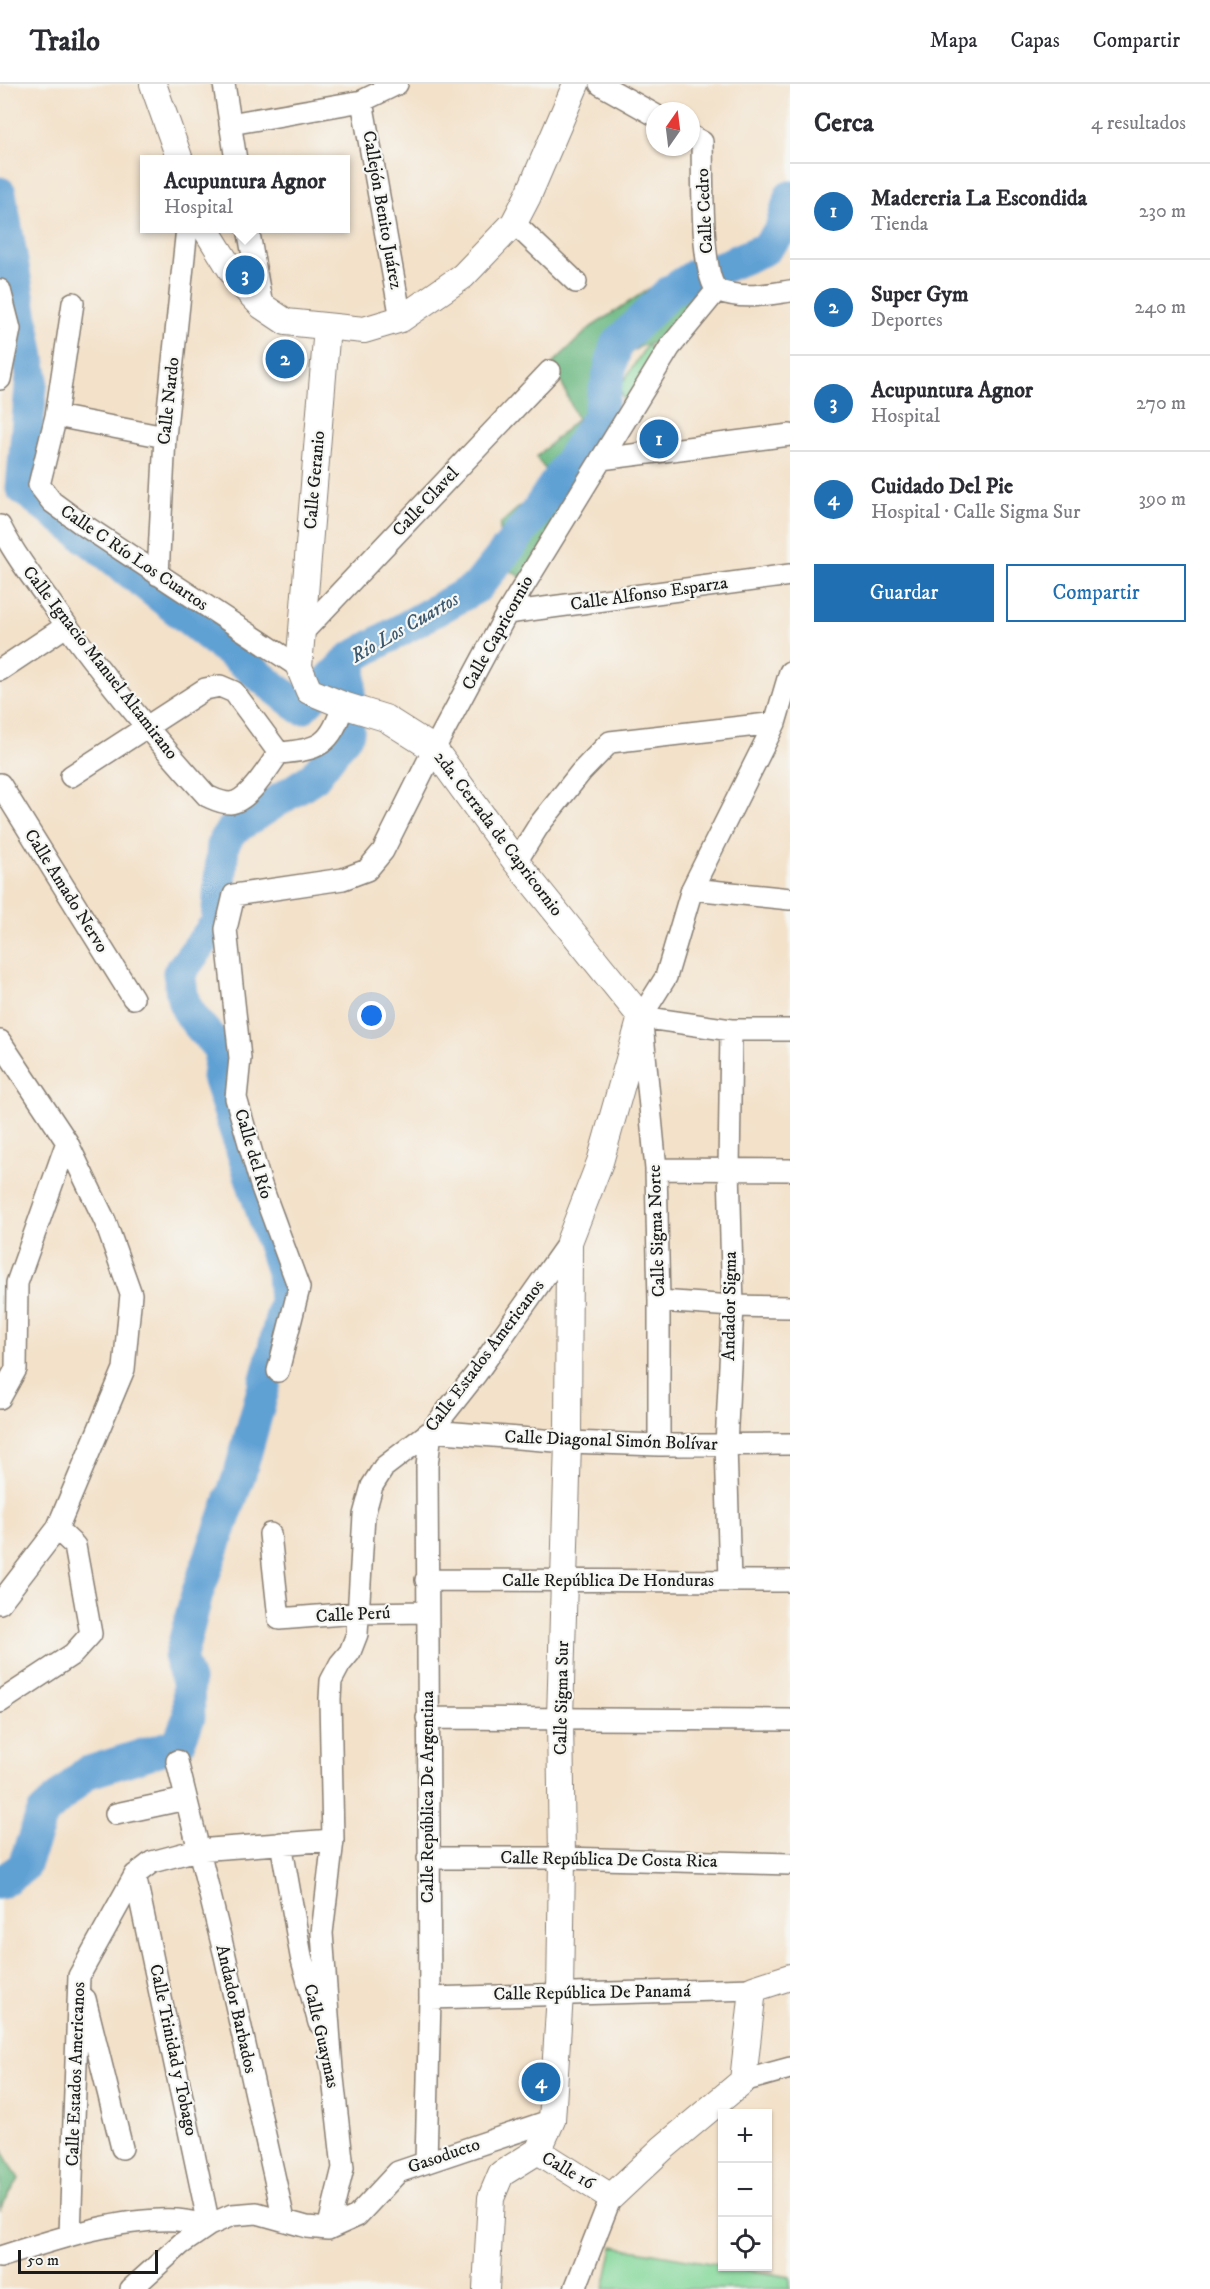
<!DOCTYPE html>
<html lang="es">
<head>
<meta charset="utf-8">
<style>
  body { margin:0; font-family:"IM FELL DW Pica",serif; background:#f7f7f7; color:#2b2b33 }
  .controls { position:absolute; right:18px; bottom:18px; display:grid; overflow:hidden; border-radius:0px; box-shadow:0 2px 4px #0004 }
  .controls button { width:54px; height:54px; display:grid; place-items:center; padding:0; border:0; border-bottom:2px solid #e1e1e2; background:#fff; color:#2b2b33; font:30px sans-serif }
  .compass { position:absolute; left:646px; top:18px; width:54px; height:54px; border-radius:50%; background:#fff; box-shadow:0 2px 4px #0004; rotate:14deg }
  .scale { position:absolute; left:18px; bottom:15px; width:140px; box-sizing:border-box; padding-left:6px; border:3px solid #1c1c1c; border-top:0; font-size:16px; line-height:21px; white-space:nowrap; color:#1c1c1c; -webkit-text-stroke:4px #f6f6f2; paint-order:stroke }
  .you { position:absolute; left:372px; top:932px; width:21px; height:21px; margin:-15px; border:4px solid #fff; border-radius:50%; background:#1a73e8; box-shadow:0 0 0 9px #1a73e833 }
  .badge { display:grid; place-items:center; width:39px; height:39px; border-radius:50%; background:#1f6fb2; color:#fff; font-size:20px; font-weight:700 }
  .pin { position:absolute; translate:-50% -50%; border:3px solid #fff; box-shadow:0 2px 6px #0006 }
  .popup { position:absolute; left:140px; top:71px; width:210px; height:78px; box-sizing:border-box; display:grid; place-content:center; border-radius:0px; background:#fff; filter:drop-shadow(0 2px 4px #0005); font-size:20px; white-space:nowrap; color:#7c7c81 }
  .popup b { font-size:22px; color:#2b2b33 }
  .popup::after { content:''; position:absolute; left:50%; top:100%; margin-left:-12px; border:12px solid transparent; border-top-color:#fff }
  .list { margin:0; padding:0; list-style:none }
  h2 { display:flex; justify-content:space-between; align-items:center; height:78px; margin:0; padding:0 24px; font-size:26px }
  h2 small { font-size:20px; font-weight:400; color:#7c7c81 }
  .list li { display:grid; grid-template-columns:39px 1fr auto; gap:18px; align-items:center; box-sizing:border-box; height:96px; padding:0 24px; border-top:2px solid #e1e1e2 }
  .list b { display:block; font-size:22px; white-space:nowrap }
  .list p { margin:0; font-size:20px; white-space:nowrap; color:#7c7c81 }
  .list em { font-size:20px; font-style:normal; color:#7c7c81 }
  .actions { display:flex; gap:12px; padding:18px 24px }
  .actions a { flex:1; padding:14px 0; border:2px solid #1f6fb2; border-radius:0px; text-align:center; font-size:21px; color:#1f6fb2 }
  .actions .main { background:#1f6fb2; color:#fff }
  .icon { flex:none; width:33px; height:33px; fill:none; stroke:currentColor; stroke-width:2; stroke-linecap:round; stroke-linejoin:round }
  .map { position:relative; flex:none; width:790px; height:2205px; overflow:hidden }
  header { display:flex; align-items:center; gap:36px; box-sizing:border-box; height:84px; padding:0 30px; background:#fff; border-bottom:2px solid #e1e1e2 }
  header strong { font-size:28px }
  nav { display:flex; gap:33px; margin-inline-start:auto; font-size:21px }
  main { display:flex }
  aside { flex:1; background:#fff }
  .map>svg:first-child { display:block }
  .green { fill:#83d799; stroke:#507a5a; stroke-width:1.5 }
  .forest { fill:#6ab881; stroke:#436a4e; stroke-width:1.5 }
  .lines { fill:none; stroke-linecap:round; stroke-linejoin:round }
  .river { stroke:#61a1d4; stroke-width:33 }
  .minor-casing { stroke:#887e72; stroke-width:24 }
  .major-casing { stroke:#887e72; stroke-width:28 }
  .minor { stroke:#fff; stroke-width:21 }
  .major { stroke:#fff; stroke-width:26 }
  .labels { text-anchor:middle; dominant-baseline:central; stroke-width:4.5; stroke-linejoin:round; paint-order:stroke }
  .street-label { font-size:18px; fill:#1c1c1c; stroke:#f6f6f2 }
  .water-label { font-size:20px; font-style:italic; fill:#3b586f; stroke:#f6f6f2 }
</style>
</head>
<body>
<header>
<strong>Trailo</strong>
<nav><a>Mapa</a><a>Capas</a><a>Compartir</a></nav>
</header>
<main>
<div class="map">
<svg width="790" height="2205" viewBox="0 0 790 2205">
  <rect width="100%" height="100%" fill="#f6f6f2"/>
  <filter id="ink" filterUnits="userSpaceOnUse"><feTurbulence type="fractalNoise" baseFrequency=".0167" numOctaves="2"/><feDisplacementMap in="SourceGraphic" scale="12" xChannelSelector="R" yChannelSelector="G"/><feConvolveMatrix kernelMatrix="1 2 1 2 8 2 1 2 1" color-interpolation-filters="sRGB"/></filter>
  <filter id="wash" filterUnits="userSpaceOnUse"><feTurbulence type="fractalNoise" baseFrequency=".008" numOctaves="4" result="noise"/><feDisplacementMap in="SourceGraphic" scale="24" xChannelSelector="R" yChannelSelector="G"/><feGaussianBlur stdDeviation="1.35" result="paint"/><feColorMatrix in="noise" values="0 0 0 0 0 0 0 0 0 0 0 0 0 0 0 0 0 1.4 0 .05"/><feComposite in="paint" operator="in"/></filter>
  <g filter="url(#wash)">
    <rect width="100%" height="100%" fill="#f3e1c9"/>
    <path class="green" d="M647,261L661,274L624,318L620,303Z
      M613,2162L790,2193V2205H604Z"/>
    <path class="forest" d="M702,180L712,208L670,260L655,259L641,262L628,270L620,283L616,294L617,339L524,495L486,471L500,455V440L552,394L536,373L577,335L553,279L591,243L664,195Z
      M0,2062L19,2095L0,2125Z"/>
    <g class="lines">
      <path class="river" d="M0,109L32,291L22,404C117,475 207,552 301,624L351,574L477,503L533,433L598,334L616,261L668,209L697,190L720,184L765,165L780,148L790,113
        M0,1799L23,1783L43,1729L86,1689L178,1660L189,1633L188,1597L180,1575L197,1510L240,1389L271,1277L285,1217L283,1191L218,993L221,968C210,951 191,937 184,918C181,909 181,898 179,889L217,839L223,760L231,747L314,693L348,648L351,574"/>
    </g>
  </g>
  <g filter="url(#ink)">
    <g class="lines">
      <defs>
        <path id="minor" d="M224,0L236,76
          M600,0L655,31
          M362,17L401,235
          M230,40L362,17L397,0
          M691,52L702,58C703,87 700,189 717,206
          M514,139L576,198
          M248,144L262,222
          M0,206L10,245L0,295
          M717,206C742,216 764,211 790,207
          M73,219L56,332L39,401L52,418L82,440L299,583
          M56,332L165,353
          M601,375L790,351
          M0,442C13,468 31,492 48,515C96,585 150,649 207,712C214,715 221,719 230,719C249,718 268,683 279,669
          M158,491L165,353L187,144
          M507,529L790,491
          M302,549L550,287
          M0,586L66,542
          M279,669C319,666 331,661 343,621
          M71,692L205,605L220,602L234,608L279,669
          M0,700L133,914
          M516,778L539,741L581,688L610,658L775,639
          M692,805L790,815
          M641,933L666,893L692,805L775,639L790,588
          M641,933L731,946H790
          M642,940L656,1085L659,1217V1361
          M0,957L67,1058L105,1137L131,1210L124,1285L57,1445L0,1519
          M656,1085L790,1086
          M659,1217L733,1222L790,1223
          M278,1287L299,1204L261,1101L236,1014L240,974L226,845L234,811L343,795L367,786L383,767L434,665L507,529L670,263L717,206
          M0,1314L16,1285L17,1199L67,1058
          M431,1347L568,1358L659,1361L790,1360
          M270,1450L279,1535L356,1529L427,1528
          M426,1496L790,1497
          M730,1497L726,1361L733,1222L729,1086L731,946
          M0,1618L73,1570L91,1550L75,1462L57,1445
          M427,1634L790,1636
          M177,1677L225,1872L284,2136
          M116,1730L186,1715
          M281,1759L301,1872L319,1939
          M428,1774H562L790,1780
          M430,1914L753,1905
          M85,1915L122,2064
          M332,1985L322,1849L333,1756L330,1615L331,1597L340,1580L350,1568L357,1550L364,1431L372,1402L384,1383L431,1347L476,1290L569,1158
          M743,1997L790,1984
          M426,2078L430,1914L427,1382L431,1347
          M328,2145L343,2084L332,1985L329,1972
          M70,2151L79,1892L135,1791L152,1778L197,1766L333,1756
          M0,2173C53,2156 121,2133 177,2136C187,2137 198,2139 209,2141L135,1791
          M131,2205L181,2160L209,2141L232,2131L257,2129L307,2143L328,2145L357,2132L398,2088L552,2036
          M575,2205L611,2113"/>
        <path id="major" d="M153,0L180,76
          M205,144L238,197L262,222L286,238L364,246L401,235L463,192L514,139L528,112L576,0
          M327,243L299,583L309,607L343,621L385,634L434,665L516,778L641,933L600,1078L569,1158L568,1358L560,1634L562,1774L560,1910L552,2036L538,2067
          M538,2067L611,2113L663,2064L743,1997L753,1905L790,1893
          M486,2205L491,2114L501,2090L538,2067"/>
      </defs>
      <use href="#minor" class="minor-casing"/>
      <use href="#major" class="major-casing"/>
      <use href="#minor" class="minor"/>
      <use href="#major" class="major"/>
    </g>
  </g>
  <g class="labels">
    <g class="street-label">
      <text transform="translate(382 126) rotate(80)">Callejón Benito Juárez</text>
      <text transform="translate(705 127) rotate(-93)">Calle Cedro</text>
      <text transform="translate(169 317) rotate(-84)">Calle Nardo</text>
      <text transform="translate(315 396) rotate(-85)">Calle Geranio</text>
      <text transform="translate(426 418) rotate(-47)">Calle Clavel</text>
      <text transform="translate(134 474) rotate(34)">Calle C Río Los Cuartos</text>
      <text transform="translate(649 510) rotate(-8)">Calle Alfonso Esparza</text>
      <text transform="translate(498 549) rotate(-61)">Calle Capricornio</text>
      <text transform="translate(100 579) rotate(52)">Calle Ignacio Manuel Altamirano</text>
      <text transform="translate(498 750) rotate(53)">2da. Cerrada de Capricornio</text>
      <text transform="translate(66 807) rotate(58)">Calle Amado Nervo</text>
      <text transform="translate(253 1070) rotate(73)">Calle del Río</text>
      <text transform="translate(657 1147) rotate(-92)">Calle Sigma Norte</text>
      <text transform="translate(730 1222) rotate(-89)">Andador Sigma</text>
      <text transform="translate(485 1272) rotate(-53)">Calle Estados Americanos</text>
      <text transform="translate(611 1357) rotate(2)">Calle Diagonal Simón Bolívar</text>
      <text x="608" y="1497">Calle República De Honduras</text>
      <text transform="translate(353 1531) rotate(-3)">Calle Perú</text>
      <text transform="translate(562 1614) rotate(-89)">Calle Sigma Sur</text>
      <text transform="translate(428 1713) rotate(-90)">Calle República De Argentina</text>
      <text transform="translate(609 1776) rotate(1)">Calle República De Costa Rica</text>
      <text transform="translate(592 1909) rotate(-1)">Calle República De Panamá</text>
      <text transform="translate(236 1925) rotate(77)">Andador Barbados</text>
      <text transform="translate(321 1952) rotate(77)">Calle Guaymas</text>
      <text transform="translate(173 1966) rotate(78)">Calle Trinidad y Tobago</text>
      <text transform="translate(76 1990) rotate(-88)">Calle Estados Americanos</text>
      <text transform="translate(444 2072) rotate(-19)">Gasoducto</text>
      <text transform="translate(568 2087) rotate(30)">Calle 16</text>
    </g>
    <g class="water-label">
      <text transform="translate(405 544) rotate(-30)">Río Los Cuartos</text>
    </g>
  </g>
</svg>
<div class="controls">
<button>+</button>
<button>−</button>
<button><svg class="icon" aria-label="locate" viewBox="0 0 24 24"><circle cx="12" cy="12" r="6"/><path d="M12 2v4M12 18v4M2 12h4M18 12h4"/></svg></button>
</div>
<svg class="compass" viewBox="-18 -18 36 36"><path d="M0-13l5 13h-10z" fill="#e53935"/><path d="M0 13l5-13h-10z" fill="#7c7c81"/></svg>
<div class="scale">50 m</div>
<div class="you"></div>
<div class="pin badge" style="left:659px;top:355px">1</div>
<div class="pin badge" style="left:285px;top:275px">2</div>
<div class="pin badge" style="left:245px;top:191px">3</div>
<div class="popup"><b>Acupuntura Agnor</b>Hospital</div>
<div class="pin badge" style="left:541px;top:1998px">4</div>
</div>
<aside>
<h2>Cerca<small>4 resultados</small></h2>
<ul class="list">
<li><span class="badge">1</span><div><b>Madereria La Escondida</b><p>Tienda</p></div><em>230 m</em></li>
<li><span class="badge">2</span><div><b>Super Gym</b><p>Deportes</p></div><em>240 m</em></li>
<li><span class="badge">3</span><div><b>Acupuntura Agnor</b><p>Hospital</p></div><em>270 m</em></li>
<li><span class="badge">4</span><div><b>Cuidado Del Pie</b><p>Hospital · Calle Sigma Sur</p></div><em>390 m</em></li>
</ul>
<div class="actions"><a class="main">Guardar</a><a>Compartir</a></div>
</aside>
</main>
</body>
</html>
